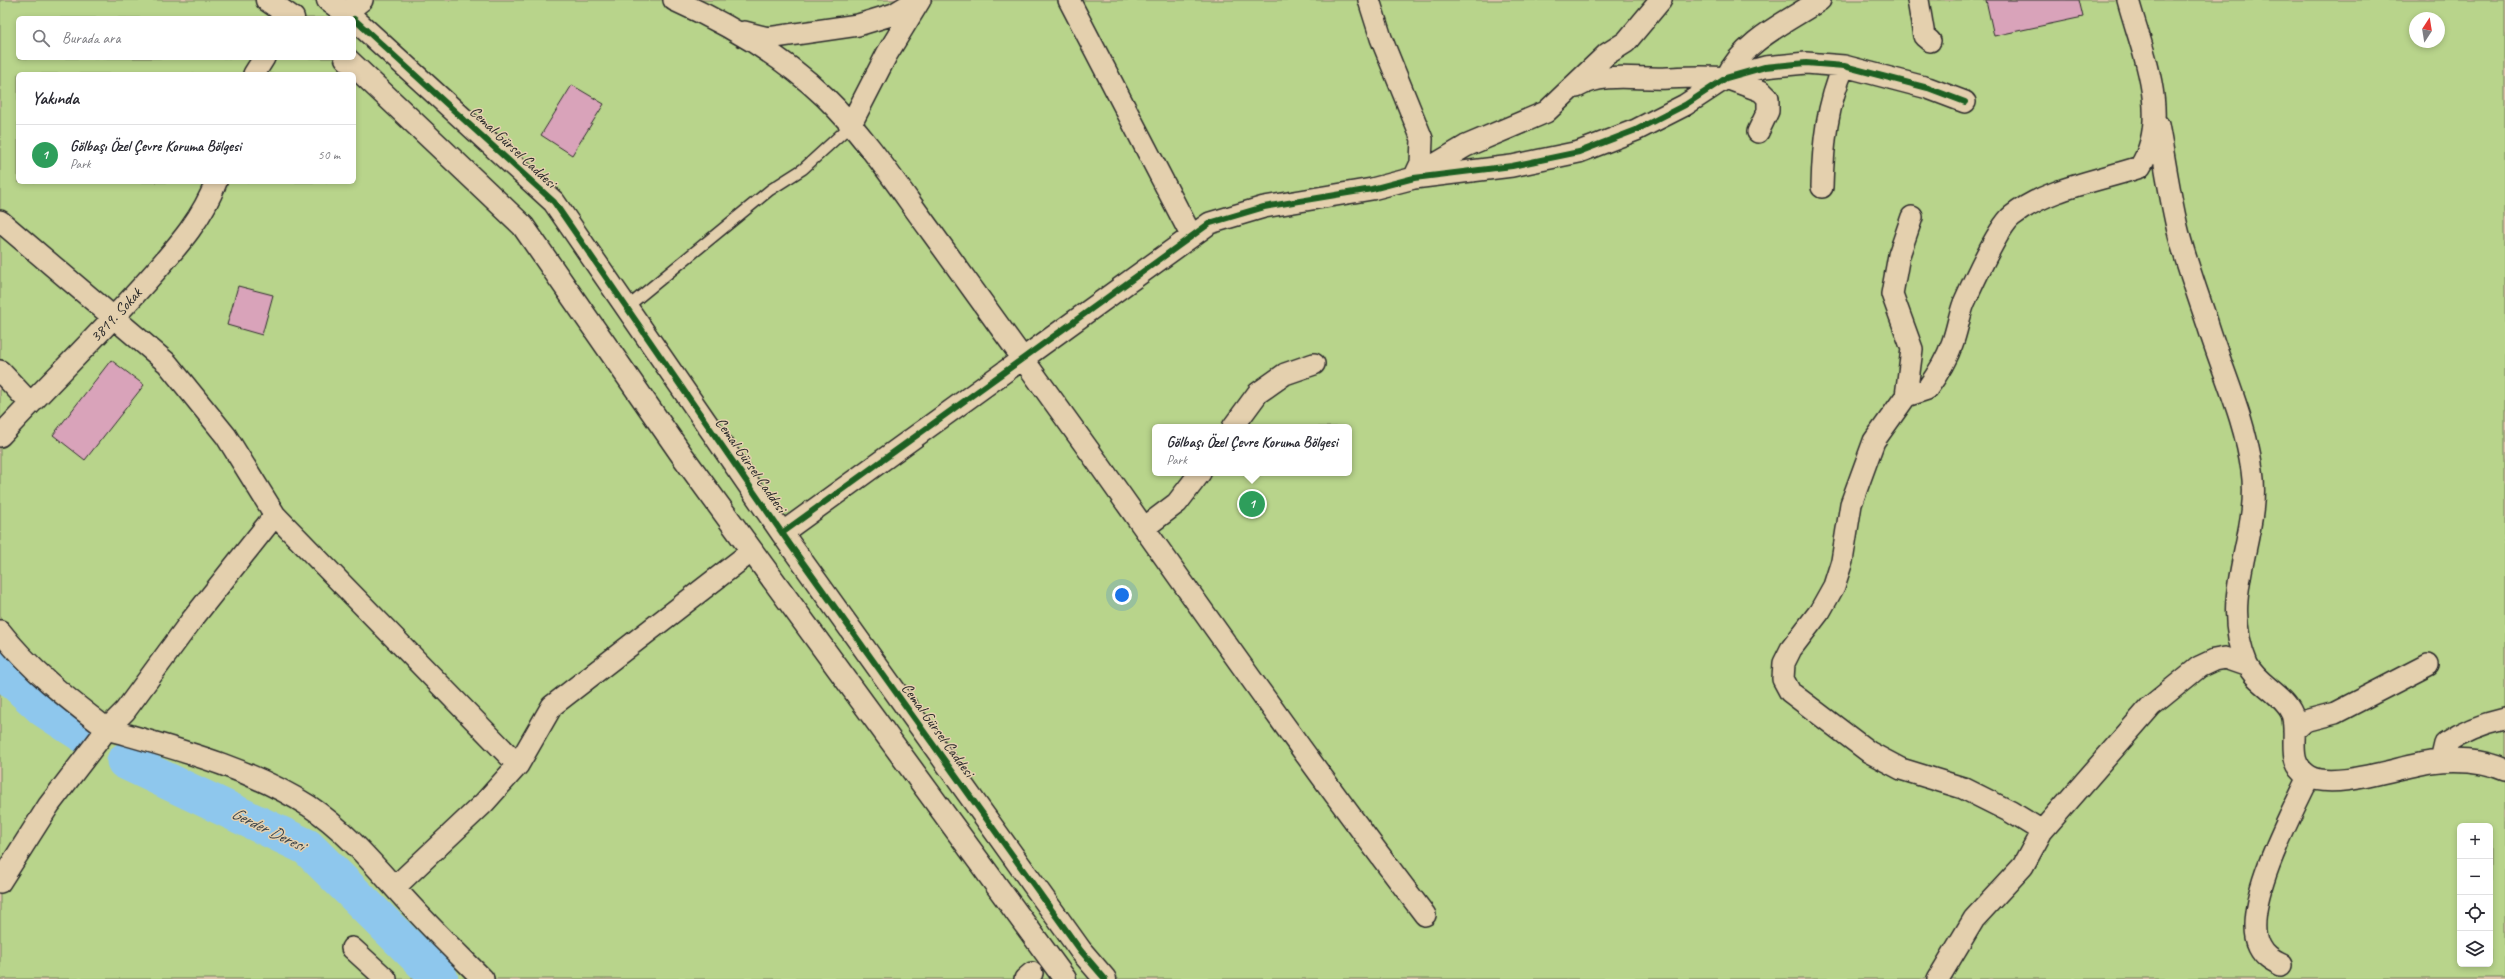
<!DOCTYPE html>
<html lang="tr">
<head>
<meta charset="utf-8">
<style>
  body { margin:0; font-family:Caveat,sans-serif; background:#f7f7f7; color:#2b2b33 }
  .controls { position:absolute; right:12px; bottom:12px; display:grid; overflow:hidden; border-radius:6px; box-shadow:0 2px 6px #0003 }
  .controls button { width:36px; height:36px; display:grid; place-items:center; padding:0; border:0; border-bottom:1px solid #e1e1e2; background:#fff; color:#2b2b33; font:20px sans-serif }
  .compass { position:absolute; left:2409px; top:12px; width:36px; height:36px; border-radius:50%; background:#fff; box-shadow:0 2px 6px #0003; rotate:12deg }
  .you { position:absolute; left:1122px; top:595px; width:14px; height:14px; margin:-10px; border:3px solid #fff; border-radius:50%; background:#1a73e8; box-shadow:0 0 0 6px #1a73e833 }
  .badge { display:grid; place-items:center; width:26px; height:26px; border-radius:50%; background:#c8321e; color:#fff; font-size:13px; font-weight:700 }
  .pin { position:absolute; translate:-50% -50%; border:2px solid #fff; box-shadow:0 1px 4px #0006 }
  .popup { position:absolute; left:1152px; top:424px; width:200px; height:52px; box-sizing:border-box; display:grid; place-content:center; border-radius:6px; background:#fff; filter:drop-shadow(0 1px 3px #0005); font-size:13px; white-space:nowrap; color:#7c7c81 }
  .popup b { font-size:15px; color:#2b2b33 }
  .popup::after { content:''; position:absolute; left:50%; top:100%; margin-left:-8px; border:8px solid transparent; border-top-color:#fff }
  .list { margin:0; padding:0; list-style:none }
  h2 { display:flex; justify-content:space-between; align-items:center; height:52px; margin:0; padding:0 16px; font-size:17px }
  h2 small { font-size:13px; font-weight:400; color:#7c7c81 }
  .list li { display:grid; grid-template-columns:26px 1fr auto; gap:12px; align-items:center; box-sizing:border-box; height:60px; padding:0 16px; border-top:1px solid #e1e1e2 }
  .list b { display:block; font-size:15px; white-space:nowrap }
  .list p { margin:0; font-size:13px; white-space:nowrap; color:#7c7c81 }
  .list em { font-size:13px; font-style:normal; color:#7c7c81 }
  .icon { flex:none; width:22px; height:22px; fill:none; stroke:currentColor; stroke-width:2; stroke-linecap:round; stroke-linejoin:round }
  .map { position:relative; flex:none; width:2505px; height:979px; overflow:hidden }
  .search { position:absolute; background:#fff; box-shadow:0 2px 6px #0003; left:16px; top:16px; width:340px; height:44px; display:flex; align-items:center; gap:10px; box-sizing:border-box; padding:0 14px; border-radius:6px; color:#7c7c81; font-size:15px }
  .panel { position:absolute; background:#fff; box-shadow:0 2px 6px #0003; left:16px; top:72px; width:340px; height:112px; border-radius:6px }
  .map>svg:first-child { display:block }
  .green { fill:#b8d48b; stroke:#72805b; fill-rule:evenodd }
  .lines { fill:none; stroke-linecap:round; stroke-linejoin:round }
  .river { stroke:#8ec7ed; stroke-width:37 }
  .building { fill:#d9a3ba; stroke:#2b2b2b }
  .service-casing { stroke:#2b2b2b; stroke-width:13 }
  .minor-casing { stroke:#2b2b2b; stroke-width:24 }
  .tertiary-casing { stroke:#2b2b2b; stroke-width:25 }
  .service { stroke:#e4d0ae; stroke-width:10 }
  .minor { stroke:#e4d0ae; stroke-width:21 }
  .tertiary { stroke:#e4d0ae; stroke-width:22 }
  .cycleway-casing { stroke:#e4d0ae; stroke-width:8 }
  .cycleway { stroke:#1b5e20; stroke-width:6 }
  .labels { text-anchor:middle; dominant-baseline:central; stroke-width:3; stroke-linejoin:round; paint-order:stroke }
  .street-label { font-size:16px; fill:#2b2b2b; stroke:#e4d0ae }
  .water-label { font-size:17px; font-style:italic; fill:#3a4248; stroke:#e4d0ae }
</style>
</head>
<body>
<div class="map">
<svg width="2505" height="979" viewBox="0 0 2505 979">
  <rect width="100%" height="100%" fill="#e2c7b0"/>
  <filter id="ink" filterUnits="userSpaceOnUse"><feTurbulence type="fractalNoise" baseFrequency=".025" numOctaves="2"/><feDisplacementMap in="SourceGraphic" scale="8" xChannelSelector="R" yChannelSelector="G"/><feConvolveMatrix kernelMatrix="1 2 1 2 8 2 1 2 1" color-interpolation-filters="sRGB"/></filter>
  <g filter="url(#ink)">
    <path class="green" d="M0,0H2505V979H0ZM18,18H354V58H18ZM2415,18H2439V42H2415ZM18,74H354V182H18ZM1155,427H1349V473H1155ZM2460,826H2490V964H2460Z"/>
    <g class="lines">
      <path class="river" d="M0,668L44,709L87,737
        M125,761L307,847L440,979"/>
    </g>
    <path class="building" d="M1986,0H2079L2083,17L1994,36Z
      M572,85L604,104L572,155L541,135Z
      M238,286L273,295L262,335L227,325Z
      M111,360L144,385L85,460L53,435Z"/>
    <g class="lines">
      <defs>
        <path id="service" d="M626,308L770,190L803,169L850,126"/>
        <path id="minor" d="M674,0C728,24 782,56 825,97C866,137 899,188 933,234C988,310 1043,386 1098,463C1205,614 1312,767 1425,915
          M1069,0L1191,235
          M1369,0L1381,38L1422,139L1421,163L1414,178
          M1918,0L1924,36L1930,41
          M347,12L362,0
          M744,32L768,38L858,25L894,14L917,0
          M254,74L264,58
          M1726,78L1761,91L1768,98V111L1758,132
          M1577,87C1604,71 1638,80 1668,78C1688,77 1705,76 1726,78C1743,41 1787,22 1820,0
          M2158,125C2165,161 2170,199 2179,235C2187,265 2198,295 2208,325C2223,373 2245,419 2252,470C2262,537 2217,593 2247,664C2256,684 2284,694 2292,714C2299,735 2285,762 2308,776C2333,791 2401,766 2431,762C2456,759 2481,759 2505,770
          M850,126L887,54L920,0
          M1419,174L1466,146L1546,112L1607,54L1626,42L1661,0
          M1822,187C1823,144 1827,105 1844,66
          M0,221L167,363L226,436L275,515L518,765
          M0,371L30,403
          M1906,396L1912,349L1892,294L1899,255L1912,217
          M1233,427L1258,393L1285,374L1314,364
          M0,436C48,384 100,334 147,281C174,250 201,222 216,182
          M1144,528L1177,503L1200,473
          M782,533L1210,223L1264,207L1372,189L1414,178L1512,166L1579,152L1636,130L1685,105L1726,78L1765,67L1806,63L1844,66L1928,88L1965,102
          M0,631C30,670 68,699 107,729L49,805L0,882
          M107,729C176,749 248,767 309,806C351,834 381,874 415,910C437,934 460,956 483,979
          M107,729L125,711L191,621L275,515
          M2294,731L2305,721L2335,713L2428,665
          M2441,761L2445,744C2464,731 2483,724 2505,719
          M2042,831L2011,812L1963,788L1901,769L1869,752L1790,692L1783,679L1784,663L1791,649L1820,611L1834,586L1842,561L1851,504L1874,441L1906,396L1927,389C1937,375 1946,361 1952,344C1957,331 1959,316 1964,303C1972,285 1999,226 2012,216C2048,188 2098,181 2140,167C2172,117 2142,52 2128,0
          M395,887L484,803L518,765L552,706L752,551
          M352,948L386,979
          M2281,965C2271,960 2264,956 2259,946C2240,908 2292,813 2309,777
          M1025,979L1032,973
          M1938,979L1974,919L2023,866L2042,831L2151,706L2199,667L2214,660L2225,658L2248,666"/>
        <path id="tertiary" d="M267,0L293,18
          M328,0L353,18
          M354,19L554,202L791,546L1081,951L1105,979
          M346,58L523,226L684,458L1065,979"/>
      </defs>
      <use href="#service" class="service-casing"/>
      <use href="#minor" class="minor-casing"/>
      <use href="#tertiary" class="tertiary-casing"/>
      <use href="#service" class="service"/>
      <use href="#minor" class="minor"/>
      <use href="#tertiary" class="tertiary"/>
      <defs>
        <path id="cycleway" d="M354,19L554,202L791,546L1081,951L1105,979
          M782,533L1210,223L1264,207L1372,189L1414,178L1512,166L1579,152L1636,130L1685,105L1726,78L1765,67L1806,63L1844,66L1928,88L1965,102"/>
      </defs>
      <use href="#cycleway" class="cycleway-casing"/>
      <use href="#cycleway" class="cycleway"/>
    </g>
  </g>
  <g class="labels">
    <g class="street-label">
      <text transform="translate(513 147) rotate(43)">Cemal Gürsel Caddesi</text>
      <text transform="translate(116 315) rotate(-47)">3819. Sokak</text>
      <text transform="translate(751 465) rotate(55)">Cemal Gürsel Caddesi</text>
      <text transform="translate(938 730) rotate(54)">Cemal Gürsel Caddesi</text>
    </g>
    <g class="water-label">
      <text transform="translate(268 829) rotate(26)">Gerder Deresi</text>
    </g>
  </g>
</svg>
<div class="controls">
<button>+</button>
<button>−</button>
<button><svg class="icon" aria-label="locate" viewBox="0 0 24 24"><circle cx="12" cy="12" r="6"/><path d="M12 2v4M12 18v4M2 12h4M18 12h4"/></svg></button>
<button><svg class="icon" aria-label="layers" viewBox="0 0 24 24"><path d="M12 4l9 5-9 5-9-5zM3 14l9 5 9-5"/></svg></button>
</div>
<svg class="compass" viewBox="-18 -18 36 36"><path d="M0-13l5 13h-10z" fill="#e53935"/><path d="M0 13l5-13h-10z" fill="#7c7c81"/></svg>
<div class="you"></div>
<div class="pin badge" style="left:1252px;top:504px;background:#2e9e5b">1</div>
<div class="popup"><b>Gölbaşı Özel Çevre Koruma Bölgesi</b>Park</div>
<div class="search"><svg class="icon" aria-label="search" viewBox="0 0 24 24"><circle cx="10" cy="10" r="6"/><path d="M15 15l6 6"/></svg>Burada ara</div>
<section class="panel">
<h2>Yakında<small></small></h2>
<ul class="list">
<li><span class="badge" style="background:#2e9e5b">1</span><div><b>Gölbaşı Özel Çevre Koruma Bölgesi</b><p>Park</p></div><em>50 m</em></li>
</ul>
</section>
</div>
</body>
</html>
